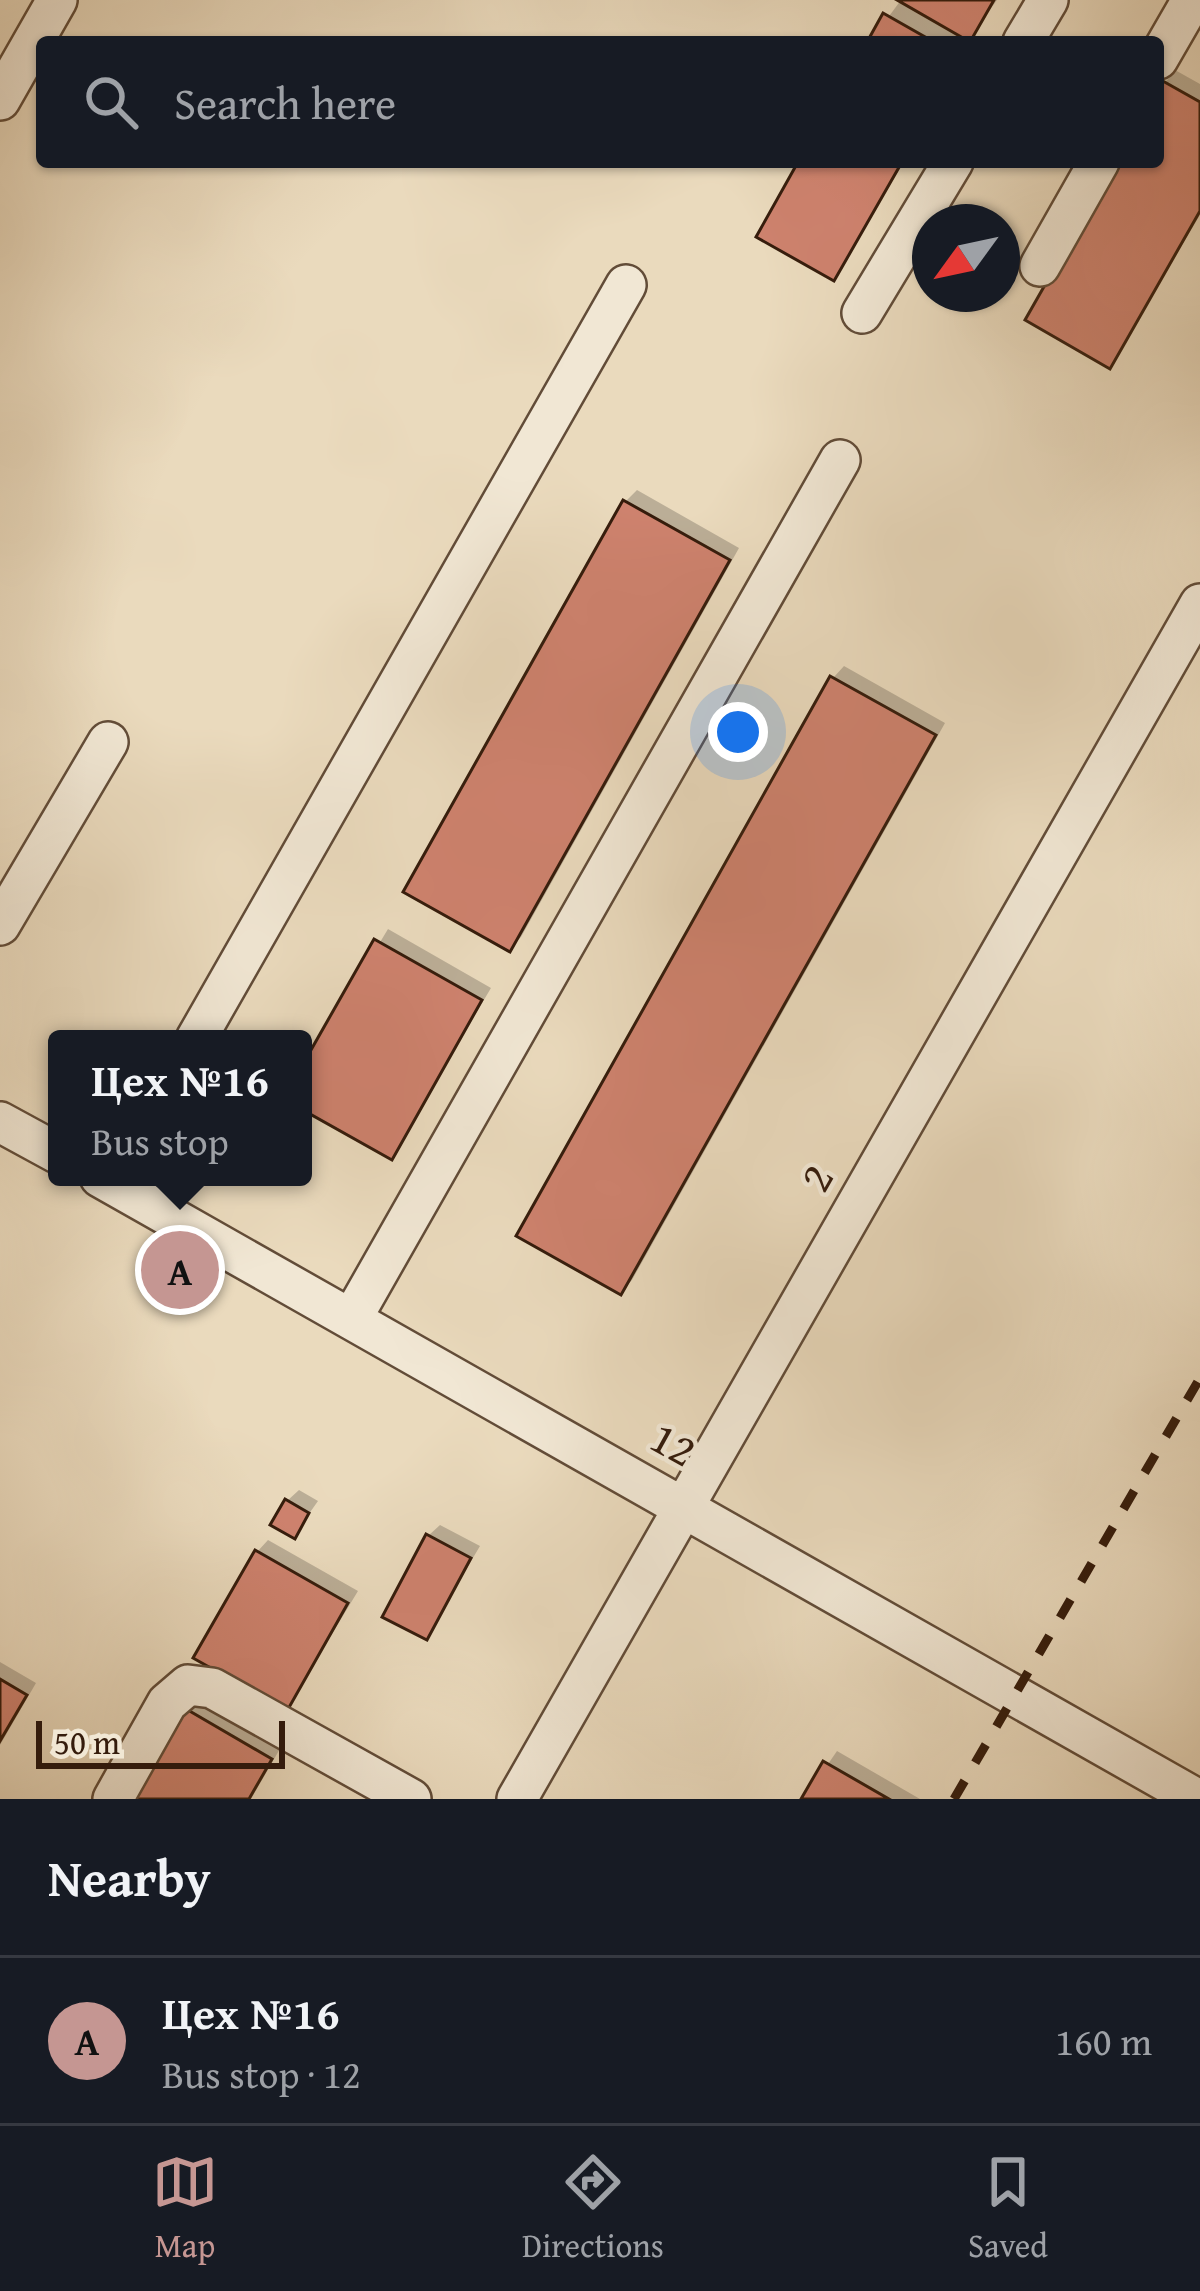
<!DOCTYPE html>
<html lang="en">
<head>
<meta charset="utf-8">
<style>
  body { margin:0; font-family:"Gentium Book Plus",serif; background:#242831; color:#f1f3f6 }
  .compass { position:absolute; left:912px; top:204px; width:108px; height:108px; border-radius:50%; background:#171b24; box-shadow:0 3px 9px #0004; rotate:237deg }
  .scale { position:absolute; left:36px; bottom:30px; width:249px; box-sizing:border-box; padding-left:12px; border:6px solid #351c0c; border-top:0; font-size:33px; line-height:42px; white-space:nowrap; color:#351c0c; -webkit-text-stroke:9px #f1e7d4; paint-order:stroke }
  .you { position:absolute; left:738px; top:732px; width:42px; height:42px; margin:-30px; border:9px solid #fff; border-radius:50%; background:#1a73e8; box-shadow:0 0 0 18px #1a73e833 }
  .badge { display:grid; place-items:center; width:78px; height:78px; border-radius:50%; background:#c59692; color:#111; font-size:39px; font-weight:700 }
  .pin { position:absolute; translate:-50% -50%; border:6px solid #fff; box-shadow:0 3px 12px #0006 }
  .popup { position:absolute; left:48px; top:1030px; width:264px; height:156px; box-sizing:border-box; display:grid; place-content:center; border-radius:12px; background:#171b24; filter:drop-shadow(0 3px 9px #0005); font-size:39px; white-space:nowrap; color:#9ea1a6 }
  .popup b { font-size:45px; color:#f1f3f6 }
  .popup::after { content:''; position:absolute; left:50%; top:100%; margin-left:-24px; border:24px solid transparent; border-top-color:#171b24 }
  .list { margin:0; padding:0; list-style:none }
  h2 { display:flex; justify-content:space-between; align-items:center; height:156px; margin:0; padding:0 48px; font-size:51px }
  h2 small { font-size:39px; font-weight:400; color:#9ea1a6 }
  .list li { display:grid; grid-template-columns:78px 1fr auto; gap:36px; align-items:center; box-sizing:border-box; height:168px; padding:0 48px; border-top:3px solid #363941 }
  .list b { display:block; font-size:45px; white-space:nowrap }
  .list p { margin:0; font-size:39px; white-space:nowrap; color:#9ea1a6 }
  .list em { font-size:39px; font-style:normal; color:#9ea1a6 }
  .icon { flex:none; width:66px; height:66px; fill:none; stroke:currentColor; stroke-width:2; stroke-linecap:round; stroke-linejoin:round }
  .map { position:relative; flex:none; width:1200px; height:1799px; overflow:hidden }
  .search { position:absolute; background:#171b24; box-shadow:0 3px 9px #0004; left:36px; right:36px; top:36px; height:132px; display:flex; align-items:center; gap:30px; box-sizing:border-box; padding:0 42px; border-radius:12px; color:#9ea1a6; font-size:45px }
  .sheet { height:324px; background:#171b24 }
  nav { display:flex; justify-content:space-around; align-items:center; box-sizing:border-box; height:168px; border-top:3px solid #363941; background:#171b24; font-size:33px; color:#9ea1a6 }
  nav a { display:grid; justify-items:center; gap:6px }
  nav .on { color:#c59692 }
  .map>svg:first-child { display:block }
  .shadow { fill:#0003 }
  .building { fill:#ce826e; stroke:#351c0c; stroke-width:3 }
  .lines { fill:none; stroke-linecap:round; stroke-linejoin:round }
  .minor-casing { stroke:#624c38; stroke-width:44 }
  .minor { stroke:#f1e7d4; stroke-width:39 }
  .rail { stroke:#351c0c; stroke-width:9; stroke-dasharray:21 21; stroke-linecap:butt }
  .labels { text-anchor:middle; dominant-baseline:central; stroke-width:9; stroke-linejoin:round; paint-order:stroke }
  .street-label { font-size:45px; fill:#351c0c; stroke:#f1e7d4 }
</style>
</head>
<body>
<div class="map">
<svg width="1200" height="1799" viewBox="0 0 1200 1799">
  <rect width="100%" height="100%" fill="#eadabd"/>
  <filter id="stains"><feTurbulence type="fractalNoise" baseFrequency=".00167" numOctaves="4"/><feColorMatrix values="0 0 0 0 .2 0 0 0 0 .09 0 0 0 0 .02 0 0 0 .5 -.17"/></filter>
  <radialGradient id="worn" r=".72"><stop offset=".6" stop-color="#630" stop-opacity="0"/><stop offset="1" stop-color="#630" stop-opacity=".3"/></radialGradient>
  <path class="shadow" d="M901,0H997L966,42H870Z
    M1175,70L1200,84V215L1110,365L1158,162V92Z
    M802,162H904L833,278Z
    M637,490L739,548L521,937L510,948L625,502Z
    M844,666L945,723L632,1280L621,1292L833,678Z
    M388,929L491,988L391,1156L303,1106V1070Z
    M299,1490L318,1501L294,1535L287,1501Z
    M440,1525L480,1546L426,1637L428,1536Z
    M268,1540L358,1591L287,1708L257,1552Z
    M0,1662L36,1683L0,1745Z
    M195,1696L281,1747L251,1799H131Z
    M837,1751L920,1799H804Z"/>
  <path class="building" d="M897,0H994L970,42Z
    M883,13L934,42H867Z
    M1161,80L1200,102V211L1110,369L1025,320L1115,162H1158Z
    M798,162H902L834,281L756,237Z
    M623,500L730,560L510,952L403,892Z
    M830,676L936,735L621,1295L516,1236Z
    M374,939L482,1000L392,1160L303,1110V1064Z
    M285,1499L309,1513L295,1539L270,1525Z
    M426,1534L471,1558L427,1640L382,1617Z
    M255,1550L348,1603L287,1711L193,1658Z
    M0,1679L27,1695L0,1741Z
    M181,1706L272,1759L249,1799H127Z
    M823,1761L889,1799H801Z"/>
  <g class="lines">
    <defs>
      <path id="minor" d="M1023,42L1048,0
        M1158,59L1192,0
        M0,100L57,0
        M1040,266L1099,162
        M862,313L953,162
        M0,925L108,742
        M196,1039L626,285
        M0,1122L57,1153
        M100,1177L1197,1799
        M352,1318L840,460
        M113,1799L167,1703L188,1685L212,1688L411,1799
        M517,1799L1200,604"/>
    </defs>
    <use href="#minor" class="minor-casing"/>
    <use href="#minor" class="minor"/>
    <path class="rail" d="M954,1799L1200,1378"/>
  </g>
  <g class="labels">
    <g class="street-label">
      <text transform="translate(815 1177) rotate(-60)">2</text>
      <text transform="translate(674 1443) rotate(29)">12</text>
    </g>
  </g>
  <rect width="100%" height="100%" filter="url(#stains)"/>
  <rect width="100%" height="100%" fill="url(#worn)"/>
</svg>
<svg class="compass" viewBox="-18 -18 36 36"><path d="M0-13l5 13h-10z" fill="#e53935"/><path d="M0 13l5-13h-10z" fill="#9ea1a6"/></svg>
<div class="scale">50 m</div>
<div class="you"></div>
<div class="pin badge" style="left:180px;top:1270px">A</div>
<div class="popup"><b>Цех №16</b>Bus stop</div>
<div class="search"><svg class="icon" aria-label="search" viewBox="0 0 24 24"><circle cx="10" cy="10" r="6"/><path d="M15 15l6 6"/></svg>Search here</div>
</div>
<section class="sheet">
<h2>Nearby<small></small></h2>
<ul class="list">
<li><span class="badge">A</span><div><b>Цех №16</b><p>Bus stop · 12</p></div><em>160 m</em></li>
</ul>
</section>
<nav>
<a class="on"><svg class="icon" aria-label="map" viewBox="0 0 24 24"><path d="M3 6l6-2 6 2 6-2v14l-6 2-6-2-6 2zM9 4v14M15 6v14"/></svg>Map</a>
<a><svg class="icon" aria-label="directions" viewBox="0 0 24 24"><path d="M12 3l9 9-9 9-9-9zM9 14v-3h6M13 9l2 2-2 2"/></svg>Directions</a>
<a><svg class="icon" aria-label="saved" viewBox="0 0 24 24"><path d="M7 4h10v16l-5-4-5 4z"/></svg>Saved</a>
</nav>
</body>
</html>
